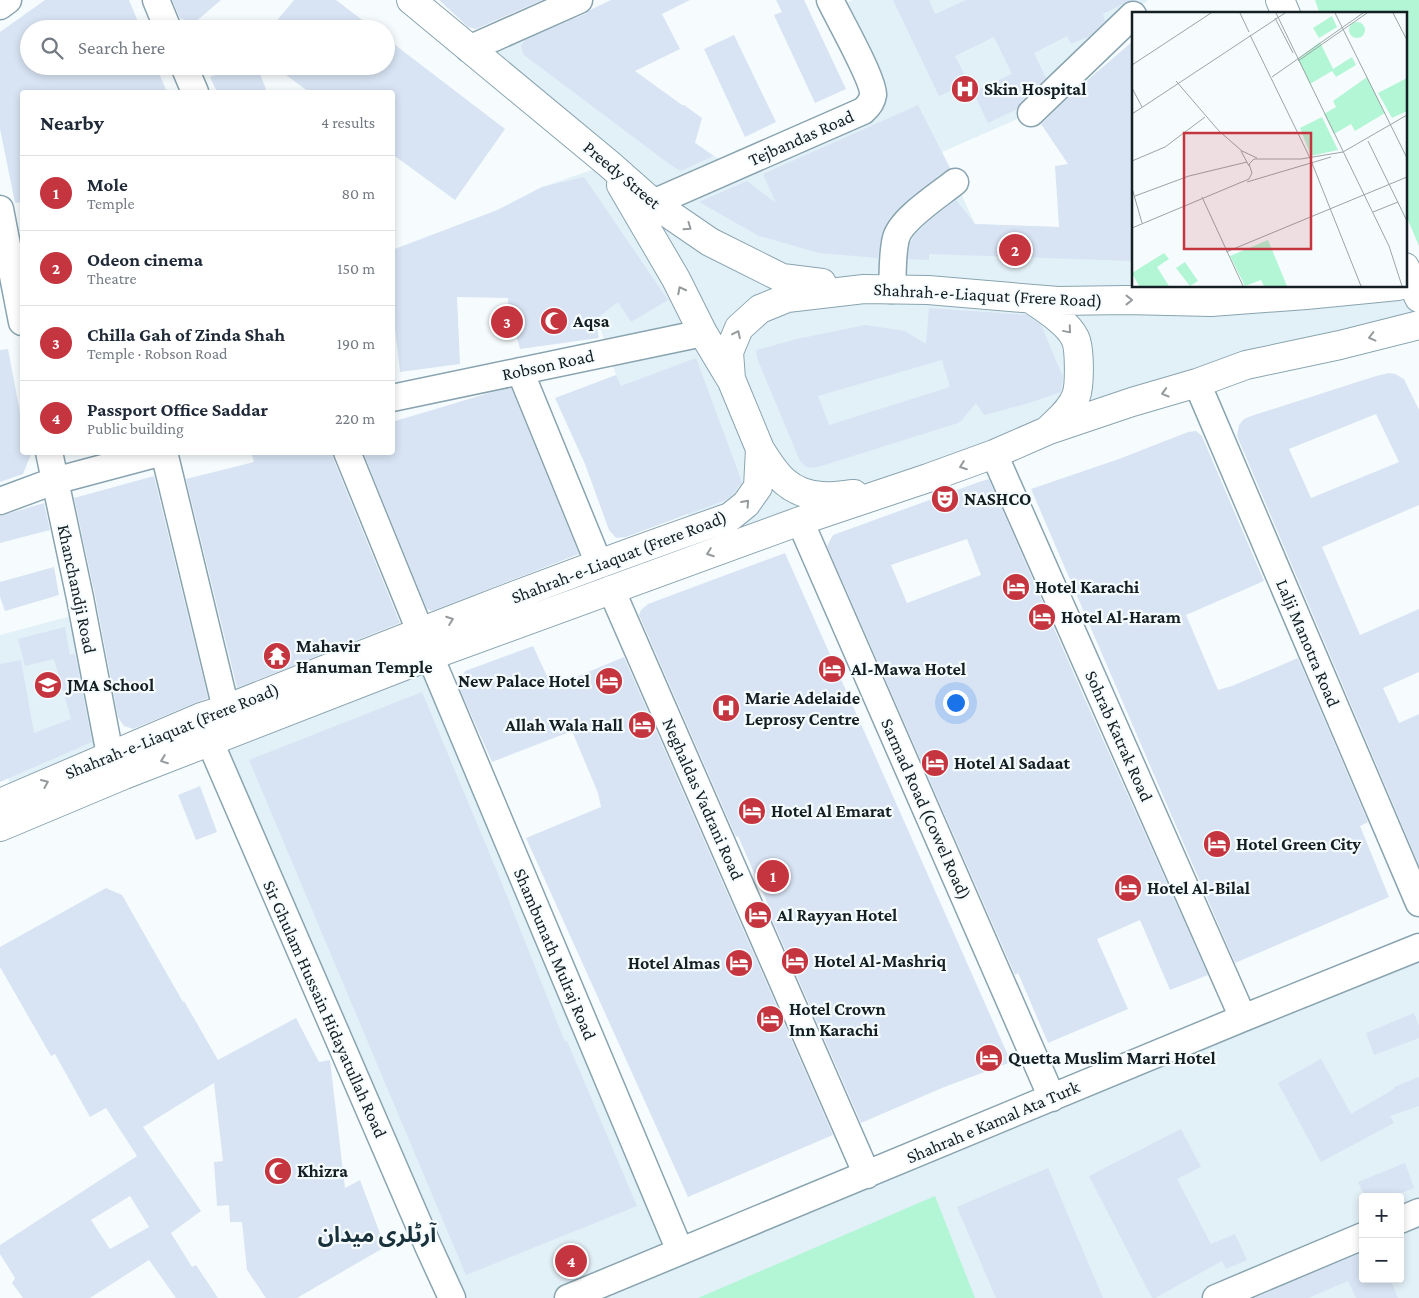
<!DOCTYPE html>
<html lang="en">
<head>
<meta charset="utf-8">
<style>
  body { margin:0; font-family:"Crimson Pro","Noto Sans Arabic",serif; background:#f6f6f7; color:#1f2937 }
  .controls { position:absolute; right:15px; bottom:15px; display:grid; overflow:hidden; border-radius:5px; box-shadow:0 2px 8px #0003 }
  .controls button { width:45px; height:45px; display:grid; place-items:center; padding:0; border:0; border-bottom:1px solid #e0e1e3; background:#fff; color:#1f2937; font:25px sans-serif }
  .you { position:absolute; left:955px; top:702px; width:18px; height:18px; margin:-12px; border:4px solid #fff; border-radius:50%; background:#1a73e8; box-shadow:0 0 0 8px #1a73e833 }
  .badge { display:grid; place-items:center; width:32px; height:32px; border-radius:50%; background:#c5353f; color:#fff; font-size:16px; font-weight:700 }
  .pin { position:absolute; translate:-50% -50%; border:2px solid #fff; box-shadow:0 1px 5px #0006 }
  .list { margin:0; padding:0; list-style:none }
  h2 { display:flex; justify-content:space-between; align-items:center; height:65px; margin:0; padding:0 20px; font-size:21px }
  h2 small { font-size:16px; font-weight:400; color:#747a83 }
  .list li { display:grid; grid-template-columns:32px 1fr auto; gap:15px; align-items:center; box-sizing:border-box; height:75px; padding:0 20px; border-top:1px solid #e0e1e3 }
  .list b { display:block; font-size:19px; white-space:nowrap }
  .list p { margin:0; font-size:16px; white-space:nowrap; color:#747a83 }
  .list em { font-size:16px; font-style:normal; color:#747a83 }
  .icon { flex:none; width:28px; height:28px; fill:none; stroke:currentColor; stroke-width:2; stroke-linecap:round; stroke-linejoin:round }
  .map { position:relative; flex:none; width:1419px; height:1298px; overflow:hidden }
  .search { position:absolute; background:#fff; box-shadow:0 2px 8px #0003; left:20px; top:20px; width:375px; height:55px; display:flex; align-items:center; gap:12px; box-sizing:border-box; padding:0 18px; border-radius:28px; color:#747a83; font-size:19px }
  .panel { position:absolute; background:#fff; box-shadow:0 2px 8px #0003; left:20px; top:90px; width:375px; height:365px; border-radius:5px }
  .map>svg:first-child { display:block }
  .built { fill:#e2f0f7; fill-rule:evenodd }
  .green { fill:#b2f6d5 }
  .building { fill:#d8e4f4; fill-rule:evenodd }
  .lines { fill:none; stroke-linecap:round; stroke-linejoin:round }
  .minor-casing { stroke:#89a4b0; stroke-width:29 }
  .major-casing { stroke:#89a4b0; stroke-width:30 }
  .minor { stroke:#fff; stroke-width:26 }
  .major { stroke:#fff; stroke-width:28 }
  .oneway { stroke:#959a9c }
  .labels { text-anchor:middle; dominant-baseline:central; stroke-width:4.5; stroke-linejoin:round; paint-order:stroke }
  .poi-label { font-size:18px; font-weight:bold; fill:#141f23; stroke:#f6fcfe; text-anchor:start }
  .street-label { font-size:18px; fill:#141f23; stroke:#f6fcfe }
  .district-label { font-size:22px; font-weight:bold; fill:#19313b; stroke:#f6fcfe }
  .inset-road { fill:none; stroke:#9ca4a6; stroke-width:1 }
  .view { fill:#c5353f; fill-opacity:0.15; stroke:#c5353f; stroke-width:2.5 }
  .inset-edge { fill:none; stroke:#141f23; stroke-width:2.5 }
</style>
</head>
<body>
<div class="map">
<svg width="1419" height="1298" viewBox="0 0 1419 1298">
  <rect width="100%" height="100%" fill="#f6fcfe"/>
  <path class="built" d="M853,0H1148L1031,113L942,152L975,224L1133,230V286H1405L1419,298V325L994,454L702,556L694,530L658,439L645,443L616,375L594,310L493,212L542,187L609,164L469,49L568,5L614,89L733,168L871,104L834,8Z
    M82,613L110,755L12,797L0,736V635Z
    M430,655L681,1251L1419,946V1298H453L210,742ZM1363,1197H1400V1279H1363Z"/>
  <path class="green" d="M1315,0H1419V246L1405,213V14H1320Z
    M935,1196L975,1298H698Z"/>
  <path class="building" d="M45,0H129L141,29H29V66H156L167,92H22V202L15,203L0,129V32Z
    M172,0H221L193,24L180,18Z
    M294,0H336L374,29H270Z
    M439,0H542L476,29L468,27Z
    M611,0H690L662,14L680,49L635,71L682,105H684L702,118L695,143L713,156L681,171L672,166L524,55L521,46L525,40L585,14L590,10Z
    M776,0H804L846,89L815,103L774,15L782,12Z
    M893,0H929L935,14L966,0H1133L1129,1L1103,14L1105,21L1090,36L1071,44L1067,36L1034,53L1046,78L1021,102L1017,109L988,123L973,92L1012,74L994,37L955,56L969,83L939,96Z
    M734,35L776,122L745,137L704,49Z
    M386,38L505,129L455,200L392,154V92H309L274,66H386Z
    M1133,41V261L929,254V260L908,259L910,243L916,233L931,219L956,200L975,224L1059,227L1055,166L1068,164L1041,124L1076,90Z
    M238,66H257L267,92H217L210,77Z
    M918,105L950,168L946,170L912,196L893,214L887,222L882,232L878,258L819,253L759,236L699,202L747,181L776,203L763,174Z
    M584,177L668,300L631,322L618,302L596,319L599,338L520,349L513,324L509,317L508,298L457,297L460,364L400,372L392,302V250L500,209L542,187Z
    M929,308L1027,315L1041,325L1063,377L1061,392L1029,403L984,415L976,403L961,421L958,423L818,467L810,468L805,466L800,461L757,358L756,350L797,339L865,325L905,331L926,344ZM942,360L950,387L829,425L818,396Z
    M8,349L22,423V452H32L23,474L0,482V350Z
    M696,358L742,482L734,493L726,500L626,537L616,538L609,530L585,464L555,398L616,375L621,386Z
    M1389,373L1395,374L1404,379L1419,410V505L1322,547L1360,635L1419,609V672L1383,688L1399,723L1419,714V865L1237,436L1239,425L1244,419L1251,416L1376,376ZM1376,414L1399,462L1311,498L1289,449Z
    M511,388L579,554L432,611L427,609L363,452H392V422L489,393Z
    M1196,431L1202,436L1264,581L1186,615L1218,690L1232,686L1298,658L1368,822L1360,826L1389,897L1235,963L1031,489L1119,459L1188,432Z
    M251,452H332L333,458L400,623L237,688L186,479L254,462Z
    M154,476L208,698L195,703L133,729L124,726L118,717L95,595L74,498Z
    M989,479L1084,697L1208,975L1170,990L1140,920L1097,939L1128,1009L1048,1043L1018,973L1015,975L827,546L833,535L979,482ZM967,539L981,575L907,603L891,565Z
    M44,503L50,530L0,543V516Z
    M785,553L1011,1062L942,1088L861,1123L771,917L773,916L738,836L736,837L639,615L641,610L648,604Z
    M54,567L59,595L5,611L0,597V582Z
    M65,627L70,655L75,654L92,742L0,782V664L21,660L34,733L71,719L54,659L25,666L18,639Z
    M533,646L552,687L624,657L833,1135L688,1197L526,838L601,807L598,793L572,731L492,762L458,685L465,671Z
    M422,692L499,876L565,1042L567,1041L637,1206L466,1275L249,760Z
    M200,786L217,832L196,840L178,795Z
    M106,888L122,895L183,1002L184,1001L218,1060L296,1018L319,1062L330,1060L345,1188L360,1180L385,1247L297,1298H266L247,1270L242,1222H230L229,1205L217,1206L214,1162L223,1161L214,1083L143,1127L201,1211L171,1233L192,1267L196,1265L218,1298H176L149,1260L90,1298H23L12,1283L15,1278L0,1254V1245L137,1156L106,1108L90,1117L55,1054L51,1056L0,967V947ZM130,1196L149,1227L110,1249L91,1220Z
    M1414,1013L1419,1026V1038L1374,1055L1366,1033Z
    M1321,1059L1351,1114L1394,1089V1087L1419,1077V1106L1390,1116L1394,1123L1321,1162L1278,1083Z
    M1181,1129L1201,1167L1177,1179L1211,1244L1235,1234L1247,1260L1226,1269L1222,1261L1155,1298H1152L1089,1176Z
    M1405,1163L1414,1188L1391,1197H1365L1358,1182Z
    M1048,1168L1103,1298H996L957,1207Z
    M1363,1252V1279H1390L1398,1298H1356L1348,1281L1308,1298H1255Z"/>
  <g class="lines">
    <defs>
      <path id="minor" d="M156,0L168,29
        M0,6L8,0
        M469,49L579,0
        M184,66L195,92
        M1031,113L1133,15
        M653,203L863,111C869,106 872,102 873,95C874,80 838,17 830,0
        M0,209L22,322
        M892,290C893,273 892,254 896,238C901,219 939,195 955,182
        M520,371L599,564
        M1197,383L1419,903
        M392,398L703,333
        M49,452L80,598L110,755
        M164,452L226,709
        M347,452L420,631
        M994,454L1243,1018
        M0,501L54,481L163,452
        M800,521L1052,1098
        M611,589L867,1175
        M430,656L680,1251
        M202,721L210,742L429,1248L452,1298
        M1400,1220L1419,1212
        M568,1298L1243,1018L1419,947
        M1216,1298L1363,1236"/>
      <path id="major" d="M411,0L609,164L653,203L710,242L782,278L822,283
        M1280,0L1286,14
        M621,185L676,279L703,333L730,378
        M1405,267L1419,298
        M1031,299C1045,309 1067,322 1075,338C1080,348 1080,386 1076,396C1071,410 1059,419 1049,429
        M760,449C776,475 789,494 822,496C832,497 843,495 854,494
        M0,803L201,717L226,709C393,642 560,576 730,517L746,504L758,487L760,449L731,379L729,352L739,328L760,309L787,298L864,289L928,290L1058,301L1126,300L1211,302L1306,295L1398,286
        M0,827L124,775L430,656L800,521L928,478L994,454L1049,430L1132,402L1197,383L1246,365L1340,345L1419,325"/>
    </defs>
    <use href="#minor" class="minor-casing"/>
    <use href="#major" class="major-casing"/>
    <use href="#minor" class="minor"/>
    <use href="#major" class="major"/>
  </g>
  <defs><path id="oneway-chevron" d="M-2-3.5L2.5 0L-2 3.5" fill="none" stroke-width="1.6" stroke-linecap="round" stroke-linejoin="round" transform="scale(1.25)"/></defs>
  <g class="oneway">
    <use href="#oneway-chevron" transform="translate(688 227) rotate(35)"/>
    <use href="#oneway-chevron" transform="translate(681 290) rotate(-117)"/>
    <use href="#oneway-chevron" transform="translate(1129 300)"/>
    <use href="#oneway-chevron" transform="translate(1068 330) rotate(50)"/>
    <use href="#oneway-chevron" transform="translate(737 334) rotate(-64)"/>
    <use href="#oneway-chevron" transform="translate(1372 337) rotate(166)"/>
    <use href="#oneway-chevron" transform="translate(1165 393) rotate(164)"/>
    <use href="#oneway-chevron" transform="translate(963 466) rotate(160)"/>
    <use href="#oneway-chevron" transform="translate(746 503) rotate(-48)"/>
    <use href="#oneway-chevron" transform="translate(710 553) rotate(160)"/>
    <use href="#oneway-chevron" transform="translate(450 620) rotate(-20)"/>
    <use href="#oneway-chevron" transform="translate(164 760) rotate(159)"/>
    <use href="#oneway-chevron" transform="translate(45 783) rotate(-23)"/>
  </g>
  <defs>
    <symbol id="hospital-disc" viewBox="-11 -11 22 22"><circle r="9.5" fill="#c5353f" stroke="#f6fcfe"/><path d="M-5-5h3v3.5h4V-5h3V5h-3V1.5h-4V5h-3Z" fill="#fff"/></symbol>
    <symbol id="mosque-disc" viewBox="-11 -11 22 22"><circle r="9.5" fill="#c5353f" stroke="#f6fcfe"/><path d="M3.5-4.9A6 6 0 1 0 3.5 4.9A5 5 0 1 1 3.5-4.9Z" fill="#fff"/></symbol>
    <symbol id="theatre-disc" viewBox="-11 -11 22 22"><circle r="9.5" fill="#c5353f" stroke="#f6fcfe"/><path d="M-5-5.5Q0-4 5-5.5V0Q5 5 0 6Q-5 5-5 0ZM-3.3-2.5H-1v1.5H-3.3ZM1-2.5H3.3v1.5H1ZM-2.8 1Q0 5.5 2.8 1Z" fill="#fff"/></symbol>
    <symbol id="hotel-disc" viewBox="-11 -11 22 22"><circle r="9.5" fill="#c5353f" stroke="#f6fcfe"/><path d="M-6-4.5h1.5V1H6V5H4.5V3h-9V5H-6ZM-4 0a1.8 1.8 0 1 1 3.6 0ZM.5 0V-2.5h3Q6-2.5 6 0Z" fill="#fff"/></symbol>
    <symbol id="temple-disc" viewBox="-11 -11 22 22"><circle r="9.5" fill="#c5353f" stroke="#f6fcfe"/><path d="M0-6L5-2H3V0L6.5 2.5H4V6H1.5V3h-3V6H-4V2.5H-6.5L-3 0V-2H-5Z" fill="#fff"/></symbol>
    <symbol id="school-disc" viewBox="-11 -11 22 22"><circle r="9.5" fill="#c5353f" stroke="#f6fcfe"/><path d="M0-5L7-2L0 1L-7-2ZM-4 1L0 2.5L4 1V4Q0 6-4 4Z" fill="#fff"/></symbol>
  </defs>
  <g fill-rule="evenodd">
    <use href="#hospital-disc" x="949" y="73" width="32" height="32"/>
    <use href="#mosque-disc" x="538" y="305" width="32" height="32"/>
    <use href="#theatre-disc" x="929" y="483" width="32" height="32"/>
    <use href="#hotel-disc" x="1000" y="571" width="32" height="32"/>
    <use href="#hotel-disc" x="1026" y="601" width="32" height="32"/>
    <use href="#temple-disc" x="261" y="640" width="32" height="32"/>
    <use href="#hotel-disc" x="816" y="653" width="32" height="32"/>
    <use href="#hotel-disc" x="593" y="665" width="32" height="32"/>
    <use href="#school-disc" x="32" y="669" width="32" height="32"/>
    <use href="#hospital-disc" x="710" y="692" width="32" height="32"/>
    <use href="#hotel-disc" x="626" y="709" width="32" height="32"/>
    <use href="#hotel-disc" x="919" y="747" width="32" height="32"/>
    <use href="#hotel-disc" x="736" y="795" width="32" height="32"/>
    <use href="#hotel-disc" x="1201" y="828" width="32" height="32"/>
    <use href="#hotel-disc" x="1112" y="872" width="32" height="32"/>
    <use href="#hotel-disc" x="742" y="899" width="32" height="32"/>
    <use href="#hotel-disc" x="779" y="945" width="32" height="32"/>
    <use href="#hotel-disc" x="723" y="947" width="32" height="32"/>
    <use href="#hotel-disc" x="754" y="1003" width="32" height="32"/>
    <use href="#hotel-disc" x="973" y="1042" width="32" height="32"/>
    <use href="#mosque-disc" x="262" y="1155" width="32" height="32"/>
  </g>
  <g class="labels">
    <g class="poi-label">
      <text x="984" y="89">Skin Hospital</text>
      <text x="573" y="321">Aqsa</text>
      <text x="964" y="499">NASHCO</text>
      <text x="1035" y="587">Hotel Karachi</text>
      <text x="1061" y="617">Hotel Al-Haram</text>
      <text x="296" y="646">Mahavir<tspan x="296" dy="21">Hanuman Temple</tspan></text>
      <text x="851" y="669">Al-Mawa Hotel</text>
      <text x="590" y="681" text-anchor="end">New Palace Hotel</text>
      <text x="67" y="685">JMA School</text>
      <text x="745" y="698">Marie Adelaide<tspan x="745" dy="21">Leprosy Centre</tspan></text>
      <text x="623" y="725" text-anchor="end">Allah Wala Hall</text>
      <text x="954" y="763">Hotel Al Sadaat</text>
      <text x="771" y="811">Hotel Al Emarat</text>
      <text x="1236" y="844">Hotel Green City</text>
      <text x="1147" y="888">Hotel Al-Bilal</text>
      <text x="777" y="915">Al Rayyan Hotel</text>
      <text x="814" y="961">Hotel Al-Mashriq</text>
      <text x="720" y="963" text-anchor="end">Hotel Almas</text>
      <text x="789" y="1009">Hotel Crown<tspan x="789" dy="21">Inn Karachi</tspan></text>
      <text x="1008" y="1058">Quetta Muslim Marri Hotel</text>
      <text x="297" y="1171">Khizra</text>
    </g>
    <g class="street-label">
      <text transform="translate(801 138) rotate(-24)">Tejbandas Road</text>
      <text transform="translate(622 175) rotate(40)">Preedy Street</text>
      <text transform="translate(988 295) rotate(3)">Shahrah-e-Liaquat (Frere Road)</text>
      <text transform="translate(548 365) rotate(-12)">Robson Road</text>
      <text transform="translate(619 557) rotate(-21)">Shahrah-e-Liaquat (Frere Road)</text>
      <text transform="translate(77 589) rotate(78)">Khanchandji Road</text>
      <text transform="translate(1308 643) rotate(67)">Lalji Manotra Road</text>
      <text transform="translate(172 731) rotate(-22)">Shahrah-e-Liaquat (Frere Road)</text>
      <text transform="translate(1119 736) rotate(66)">Sohrab Katrak Road</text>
      <text transform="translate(703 799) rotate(66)">Neghaldas Vadrani Road</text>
      <text transform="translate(926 809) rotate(66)">Sarmad Road (Cowel Road)</text>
      <text transform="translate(555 954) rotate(67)">Shambunath Mulraj Road</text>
      <text transform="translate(325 1009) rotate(66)">Sir Ghulam Hussain Hidayatullah Road</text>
      <text transform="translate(993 1122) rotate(-23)">Shahrah e Kamal Ata Turk</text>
    </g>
    <g class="district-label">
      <text x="377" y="1234">آرٹلری میدان</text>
    </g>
  </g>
  <g transform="translate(1132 12)">
    <rect width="275" height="275" fill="#f6fcfe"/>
    <path d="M200,4L205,15L187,26L181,16ZM217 18a8 8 0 1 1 16 0a8 8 0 1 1-16 0ZM188,30L201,57L220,45L224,53L204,65L200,59L178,72L166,47ZM235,65L253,101L223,119L219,112L202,122L192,102L204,95L201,89ZM275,66V99L260,106L246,81ZM190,105L206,138L179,144L168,116ZM136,228L155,274H132L129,268L113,274L98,244ZM32,241L37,247L25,255L37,274H7L0,261ZM53,250L66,269L58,274L44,256Z" fill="#b2f6d5"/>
    <path class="inset-road" d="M108,1L117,20M144,1L257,234L270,274M203,1L275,146M261,1L275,28M143,6L161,41M118,23L178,146L229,274M166,49L235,1M0,53L79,1M140,65L231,1M44,69L87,119L110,139L125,146M0,76L10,95M0,102L153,1M236,129L275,209M109,139L117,154M0,149L33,135L73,105M115,170L199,145M0,176L10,211M3,184L57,164L115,150M70,185L111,274M241,200L266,190M0,216L117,167L120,161L117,152L122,147H169L211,140L275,103M94,240L275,165"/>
    <path class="view" d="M52,121H179V237H52Z"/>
    <rect width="275" height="275" class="inset-edge"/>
  </g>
</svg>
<div class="controls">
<button>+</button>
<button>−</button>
</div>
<div class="you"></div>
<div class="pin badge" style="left:773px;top:876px">1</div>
<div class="pin badge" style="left:1015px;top:250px">2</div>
<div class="pin badge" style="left:507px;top:322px">3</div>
<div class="pin badge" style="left:571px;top:1261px">4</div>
<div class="search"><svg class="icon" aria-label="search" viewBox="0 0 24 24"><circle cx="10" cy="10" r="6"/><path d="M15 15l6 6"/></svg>Search here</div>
<section class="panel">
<h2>Nearby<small>4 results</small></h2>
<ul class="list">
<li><span class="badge">1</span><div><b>Mole</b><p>Temple</p></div><em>80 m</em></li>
<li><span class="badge">2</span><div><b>Odeon cinema</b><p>Theatre</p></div><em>150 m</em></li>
<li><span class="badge">3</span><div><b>Chilla Gah of Zinda Shah</b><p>Temple · Robson Road</p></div><em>190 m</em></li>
<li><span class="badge">4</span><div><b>Passport Office Saddar</b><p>Public building</p></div><em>220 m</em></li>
</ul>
</section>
</div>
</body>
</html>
